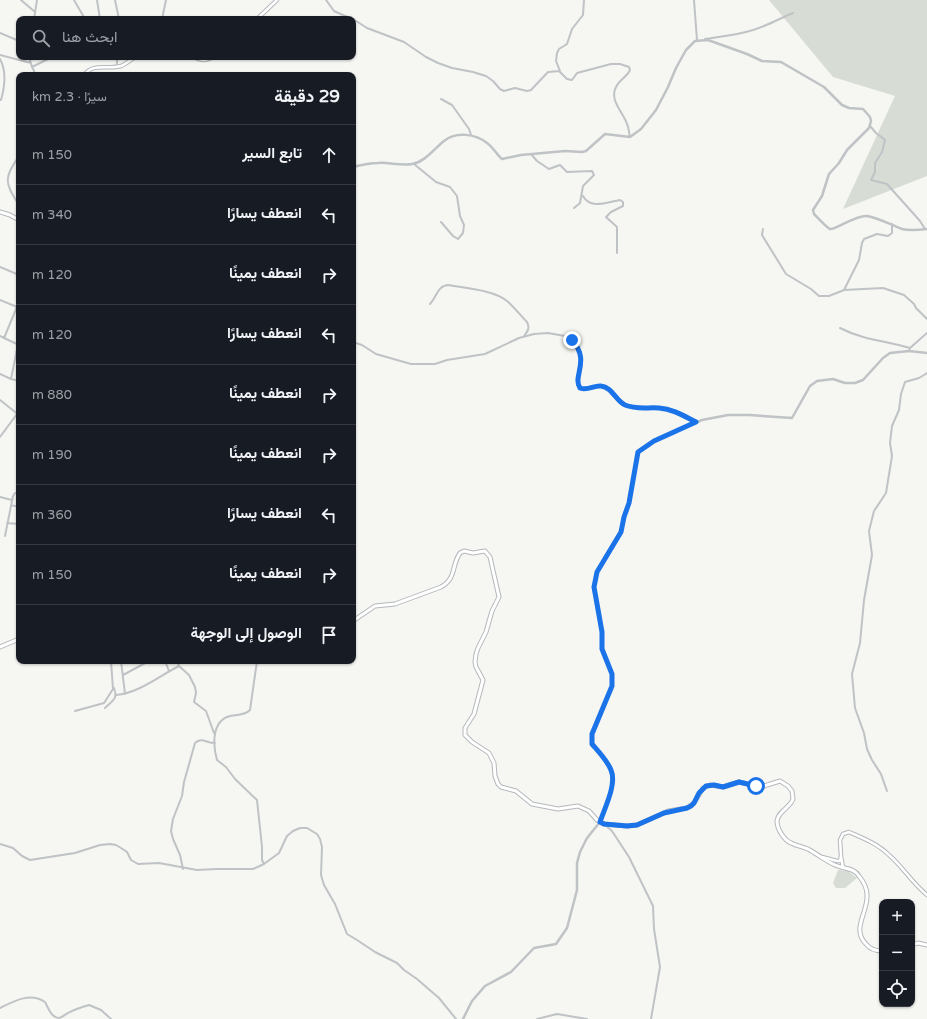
<!DOCTYPE html>
<html lang="ar">
<head>
<meta charset="utf-8">
<style>
  body { margin:0; font-family:"Varela Round",Vazirmatn,sans-serif; background:#242831; color:#f1f3f6; direction:rtl }
  .controls { position:absolute; right:12px; bottom:12px; display:grid; overflow:hidden; border-radius:8px; box-shadow:0 1px 3px #0004 }
  .controls button { width:36px; height:36px; display:grid; place-items:center; padding:0; border:0; border-bottom:1px solid #363941; background:#171b24; color:#f1f3f6; font:20px sans-serif }
  .stop { position:absolute; width:12px; height:12px; margin:-9px; border:3px solid #1a73e8; border-radius:50%; background:#fff }
  .stop.end { background:#1a73e8; border-color:#fff; box-shadow:0 1px 4px #0008 }
  .list { margin:0; padding:0; list-style:none }
  h2 { display:flex; justify-content:space-between; align-items:center; height:52px; margin:0; padding:0 16px; font-size:17px }
  h2 small { font-size:13px; font-weight:400; color:#9ea1a6 }
  .list li { display:grid; grid-template-columns:26px 1fr auto; gap:12px; align-items:center; box-sizing:border-box; height:60px; padding:0 16px; border-top:1px solid #363941 }
  .list b { display:block; font-size:15px; white-space:nowrap }
  .list em { font-size:13px; font-style:normal; color:#9ea1a6 }
  .icon { flex:none; width:22px; height:22px; fill:none; stroke:currentColor; stroke-width:2; stroke-linecap:round; stroke-linejoin:round }
  .map { position:relative; flex:none; width:927px; height:1019px; overflow:hidden; direction:ltr }
  .search { position:absolute; background:#171b24; box-shadow:0 1px 3px #0004; left:16px; top:16px; width:340px; height:44px; display:flex; align-items:center; gap:10px; box-sizing:border-box; padding:0 14px; border-radius:8px; color:#9ea1a6; font-size:15px }
  .panel { position:absolute; background:#171b24; box-shadow:0 1px 3px #0004; left:16px; top:72px; width:340px; height:592px; border-radius:8px; direction:rtl }
  .map>svg:first-child { display:block }
  .green { fill:#d7dcd4 }
  .lines { fill:none; stroke-linecap:round; stroke-linejoin:round }
  .secondary-casing { stroke:#b4b8bc; stroke-width:4.5 }
  .primary-casing { stroke:#b4b8bc; stroke-width:5 }
  .minor { stroke:#bfc3c6; stroke-width:2 }
  .tertiary { stroke:#bfc3c6; stroke-width:2.5 }
  .secondary { stroke:#fff; stroke-width:2.5 }
  .primary { stroke:#fff; stroke-width:3 }
  .route { stroke:#1a73e8; stroke-width:5 }
</style>
</head>
<body>
<div class="map">
<svg width="927" height="1019" viewBox="0 0 927 1019">
  <rect width="100%" height="100%" fill="#f6f6f2"/>
  <path class="green" d="M769,0H927V176L843,209L895,96L833,77Z
    M838,870L848,871L857,878L845,888H836L833,883Z"/>
  <g class="lines">
    <defs>
      <path id="secondary" d="M257,19L277,0
        M194,57C201,61 206,61 213,57
        M84,75C94,62 108,70 121,66C126,64 131,60 135,57
        M841,856L840,840L843,834L849,832C863,838 878,844 889,855C903,867 912,883 927,895
        M822,857L837,861H840L841,856L843,868"/>
      <path id="primary" d="M0,212L10,215L19,220
        M353,621L375,606L395,604L441,587C457,578 451,566 460,553L464,551L473,553L485,551L490,557L499,597L492,611L486,632L478,648L476,654L475,662L476,667L483,680L474,714L465,728V735L472,742L489,753L494,763L495,776L498,784L501,787L516,791L532,804L558,809L578,806L589,811L597,820L604,824L627,826L637,825L668,811L687,808L694,803L703,788L710,785L723,787L739,782L761,787L780,781L788,786L792,791L793,799C790,808 778,811 777,821C777,829 784,840 791,843C797,846 803,847 808,849C817,854 826,861 835,865C843,869 853,867 859,876C863,881 867,889 867,895C868,913 851,929 866,944C870,949 875,951 882,951
        M0,647L19,639
        M912,945L918,943L927,945"/>
    </defs>
    <use href="#secondary" class="secondary-casing"/>
    <use href="#primary" class="primary-casing"/>
    <path class="minor" d="M21,0L35,12
      M74,0L85,19
      M97,0L100,19
      M115,0L119,19
      M326,0L334,11L352,19
      M694,0L697,40
      M34,19L37,0
      M162,19L166,0
      M353,19L367,28L404,42L426,57L438,63L452,68L473,72L486,76L493,81L500,89L504,91L515,88L527,91L531,90L548,72L560,71L556,61L557,53L559,49L567,44L572,29L583,15L584,0
      M0,33L19,41
      M705,39C724,36 746,34 764,26C774,22 783,17 793,13
      M0,55L31,63
      M29,57L32,67L52,57
      M0,59C7,72 5,86 1,100H0
      M32,67L36,75
      M117,67V57
      M560,72L567,79L572,80L577,73L611,64H620L629,67L630,70C627,77 619,80 616,87C609,100 623,112 627,124C629,128 629,133 630,137
      M441,99L452,105L469,129L471,135
      M870,126L876,133L885,140L882,152L875,163V172L871,180L887,184L920,221L925,229
      M531,154L537,161L549,169L560,165L567,172L592,171L594,175L583,186L580,203L574,208
      M19,156C4,178 4,182 19,205
      M414,164L436,182L450,187L457,196L460,216L464,225L463,233L458,239L453,236L441,222
      M583,196C591,210 607,202 620,200L623,202V206L611,212L606,217L617,227V253
      M763,229L762,235L786,274L811,289L819,296H829L844,290L883,288L904,295L914,304L916,308L927,319
      M0,267L19,275
      M844,290L859,260L862,243L864,239L877,234L888,236L892,233V224
      M0,300L17,307
      M430,304C437,297 437,286 448,285C465,288 494,290 507,301C514,307 520,315 527,322C530,328 528,331 524,336
      M840,328C863,340 887,341 910,348
      M0,336L4,338L19,302
      M4,338L17,344
      M353,342L362,345L376,354L411,364H435L447,360L485,354L519,338L534,334L548,333L565,336L572,340L580,353L581,362L578,383L580,388C588,391 594,385 601,386C612,387 616,401 625,405C637,410 648,407 659,408C673,409 684,415 696,422
      M909,351L910,348L927,333
      M0,374L11,379L18,344
      M11,379L19,381
      M0,400L19,415
      M0,437L17,414
      M0,497L12,500
      M11,505L19,507
      M7,523L19,524
      M5,536L13,496L15,493H19
      M121,661L125,694
      M165,661L169,671
      M177,661L179,666L189,675L195,687L196,693L194,702L206,711L214,733
      M257,661L250,710C244,716 238,714 230,716C211,721 213,746 217,760L226,767L235,779L257,800L262,847V860L264,864
      M123,675L149,661
      M116,695C139,693 159,676 179,666
      M105,708C113,700 118,699 114,688
      M75,711L104,703L113,689L111,661
      M887,791L881,774L872,760L867,749L864,733L855,708L852,674L860,643L864,600L872,555L869,531L874,511L886,493L892,456L890,443L892,426L899,410L901,394L905,382L919,378L927,373
      M604,824L612,831L629,857L653,906L654,929L660,967L651,1019
      M0,844L13,848L22,856L30,860L75,853L100,845L110,844L116,845L121,848L127,852L131,860L138,864L159,863L197,870L217,869H253L264,864L279,853L287,836L293,831L300,828H307L317,834L320,839L322,847L321,875L324,885L335,904L347,934L357,940L375,952L397,963L404,970L417,979L439,998L456,1019
      M183,869L180,855L173,839L171,831L173,819L182,796L184,782L195,743C202,737 206,743 215,743
      M0,1008C14,1001 30,992 45,1002C48,1007 51,1018 59,1018C62,1018 65,1014 68,1013C75,1009 82,1007 89,1005L101,1010L111,1019
      M537,1019L557,1014L587,1019"/>
    <path class="tertiary" d="M353,167C361,165 370,163 378,163C388,162 401,166 412,164C425,162 434,149 444,141C456,131 476,134 487,143C493,147 496,154 502,159L521,155L565,151L582,152L586,151L605,134L630,137L641,129L656,110L668,87L676,68L686,50L695,41L708,40L747,54L762,61L781,62L824,87L842,105L849,108L863,109L870,117L871,121L869,128L847,150L839,163L829,174L822,196L813,210L814,214C817,217 827,228 830,229C836,230 855,215 867,216C879,218 891,225 902,229C910,231 919,230 927,229
      M463,1019L472,1001L485,986L511,972L534,948L556,944L567,928L577,890V863L580,852L587,838L600,822L614,781L611,770L606,761L592,744V734L612,686V675L602,649V632L593,587L597,572L621,532L624,517L629,503L638,452L654,441L702,420L728,415H749L792,418L810,386L817,381L833,379L845,383H855L863,380L883,358L890,353L909,351L927,353"/>
    <use href="#secondary" class="secondary"/>
    <use href="#primary" class="primary"/>
  </g>
  <g class="lines">
    <path class="route" d="M572,340C591,361 572,376 580,388C588,391 594,385 601,386C612,387 616,401 625,405C637,410 648,407 659,408C673,409 684,416 696,422L654,441L638,452L629,503L624,517L621,532L597,572L594,587L602,632V649L612,674V686L592,734V744C599,752 607,760 611,770C617,784 605,807 600,822L604,824L627,826L637,825L664,813L687,808L691,806L694,803L699,793L706,786L714,785L723,787L739,782L756,786"/>
  </g>
</svg>
<div class="controls">
<button>+</button>
<button>−</button>
<button><svg class="icon" aria-label="locate" viewBox="0 0 24 24"><circle cx="12" cy="12" r="6"/><path d="M12 2v4M12 18v4M2 12h4M18 12h4"/></svg></button>
</div>
<div class="stop" style="left:756px;top:786px"></div>
<div class="stop end" style="left:572px;top:340px"></div>
<div class="search"><svg class="icon" aria-label="search" viewBox="0 0 24 24"><circle cx="10" cy="10" r="6"/><path d="M15 15l6 6"/></svg>ابحث هنا</div>
<section class="panel">
<h2>29 دقيقة<small>سيرًا · 2.3 km</small></h2>
<ul class="list">
<li><svg class="icon" aria-label="ahead" viewBox="0 0 24 24"><path d="M12 20V5M6 11l6-6 6 6"/></svg><div><b>تابع السير</b></div><em>150 m</em></li>
<li><svg class="icon" aria-label="left" viewBox="0 0 24 24"><path d="M17 20v-9H6M10 6l-5 5 5 5"/></svg><div><b>انعطف يسارًا</b></div><em>340 m</em></li>
<li><svg class="icon" aria-label="right" viewBox="0 0 24 24"><path d="M7 20v-9h11M14 6l5 5-5 5"/></svg><div><b>انعطف يمينًا</b></div><em>120 m</em></li>
<li><svg class="icon" aria-label="left" viewBox="0 0 24 24"><path d="M17 20v-9H6M10 6l-5 5 5 5"/></svg><div><b>انعطف يسارًا</b></div><em>120 m</em></li>
<li><svg class="icon" aria-label="right" viewBox="0 0 24 24"><path d="M7 20v-9h11M14 6l5 5-5 5"/></svg><div><b>انعطف يمينًا</b></div><em>880 m</em></li>
<li><svg class="icon" aria-label="right" viewBox="0 0 24 24"><path d="M7 20v-9h11M14 6l5 5-5 5"/></svg><div><b>انعطف يمينًا</b></div><em>190 m</em></li>
<li><svg class="icon" aria-label="left" viewBox="0 0 24 24"><path d="M17 20v-9H6M10 6l-5 5 5 5"/></svg><div><b>انعطف يسارًا</b></div><em>360 m</em></li>
<li><svg class="icon" aria-label="right" viewBox="0 0 24 24"><path d="M7 20v-9h11M14 6l5 5-5 5"/></svg><div><b>انعطف يمينًا</b></div><em>150 m</em></li>
<li><svg class="icon" aria-label="arrive" viewBox="0 0 24 24"><path d="M6 21V4h12l-3 4 3 4H6"/></svg><div><b>الوصول إلى الوجهة</b></div></li>
</ul>
</section>
</div>
</body>
</html>
